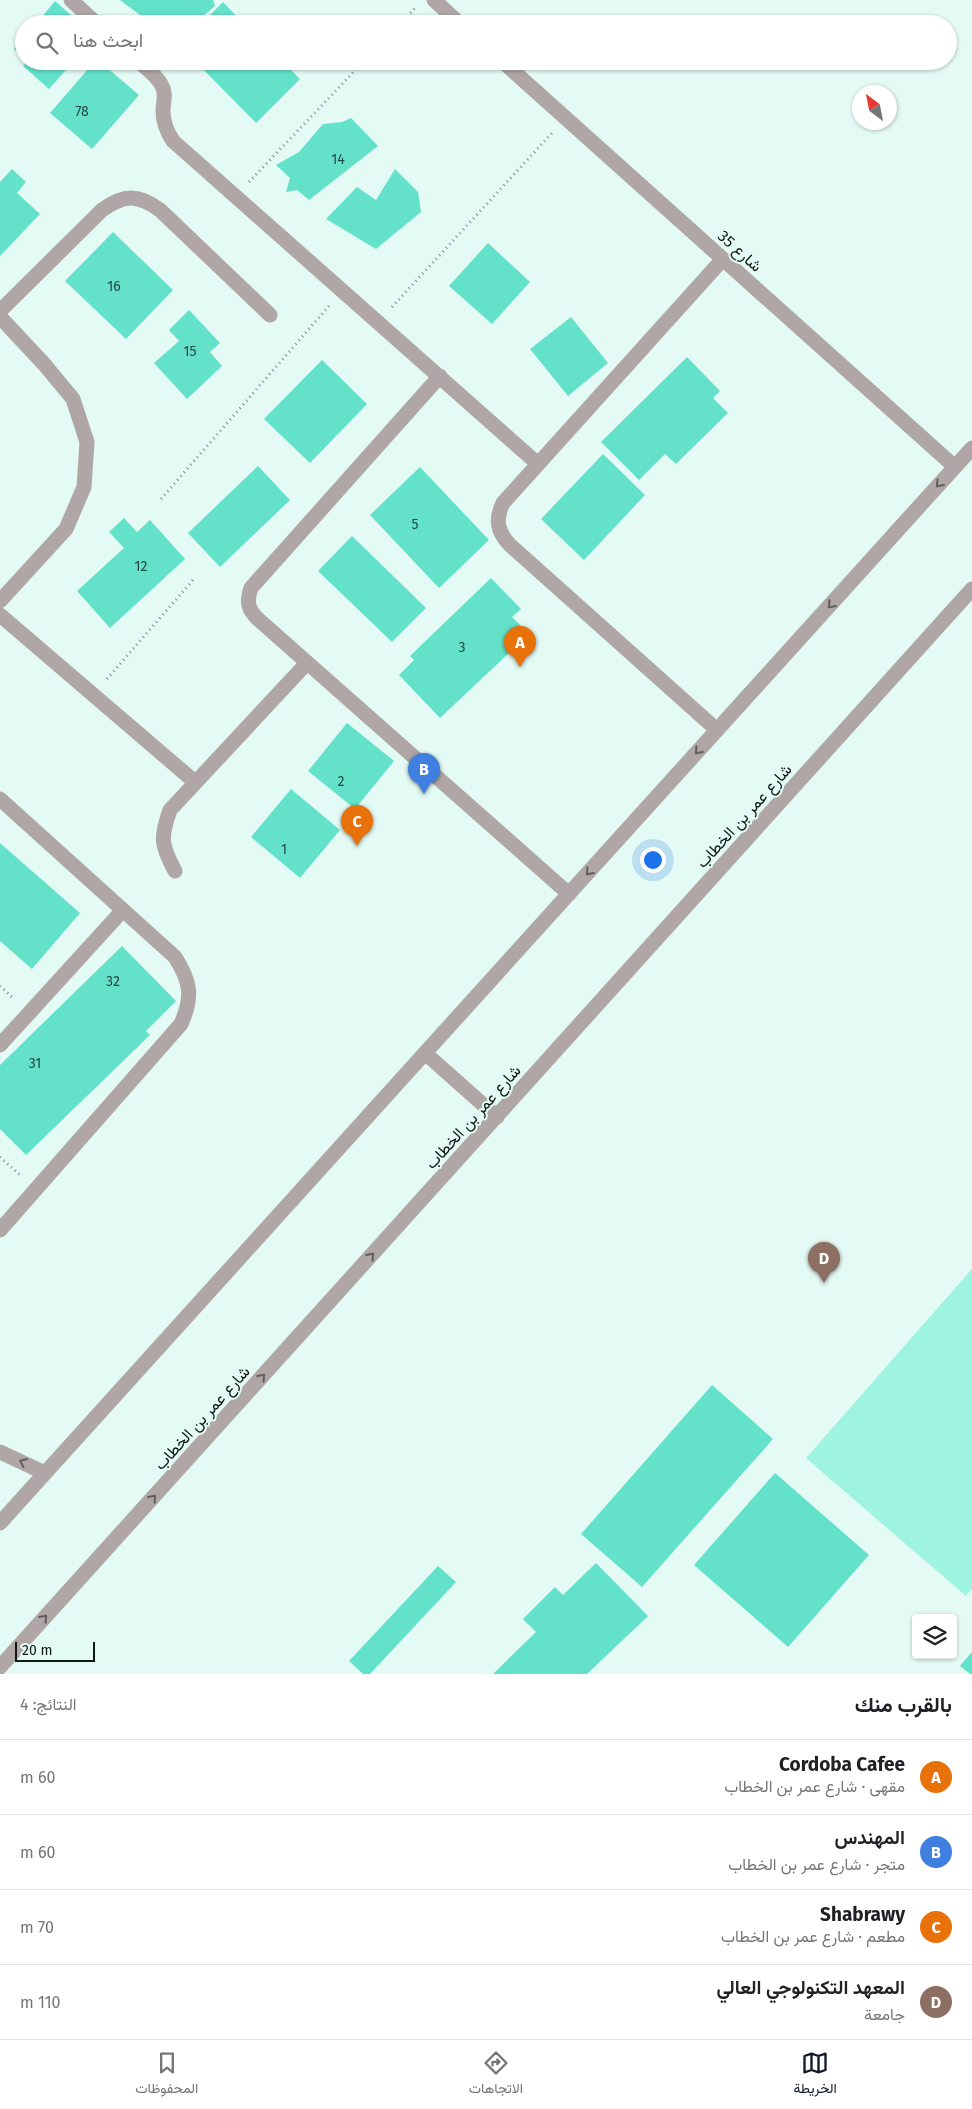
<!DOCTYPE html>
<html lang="ar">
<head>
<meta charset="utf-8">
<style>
  body { margin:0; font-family:"Fira Sans",Vazirmatn,sans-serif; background:#f2f2f2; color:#202124; direction:rtl }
  .controls { position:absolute; right:15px; bottom:15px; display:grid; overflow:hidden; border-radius:5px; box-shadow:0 1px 4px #0004 }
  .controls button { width:45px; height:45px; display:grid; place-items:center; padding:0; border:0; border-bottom:1px solid #e0e0e0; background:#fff; color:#202124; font:25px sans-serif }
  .compass { position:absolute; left:852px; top:85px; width:45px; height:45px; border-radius:50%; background:#fff; box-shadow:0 1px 4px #0004; rotate:328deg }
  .scale { position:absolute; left:15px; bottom:12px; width:80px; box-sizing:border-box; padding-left:5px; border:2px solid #101816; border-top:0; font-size:14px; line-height:18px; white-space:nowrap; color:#101816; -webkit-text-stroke:4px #e4faf4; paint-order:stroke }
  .you { position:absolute; left:652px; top:859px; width:18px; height:18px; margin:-12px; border:4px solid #fff; border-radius:50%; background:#1a73e8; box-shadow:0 0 0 8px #1a73e833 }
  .badge { display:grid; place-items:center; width:32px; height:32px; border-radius:50%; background:#111827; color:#fff; font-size:16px; font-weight:700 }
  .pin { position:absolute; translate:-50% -41px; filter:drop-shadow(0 1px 2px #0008) }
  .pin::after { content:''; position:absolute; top:26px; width:18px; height:15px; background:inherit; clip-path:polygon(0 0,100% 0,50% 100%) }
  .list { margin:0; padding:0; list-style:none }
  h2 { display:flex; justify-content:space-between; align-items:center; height:65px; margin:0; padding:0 20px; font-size:21px }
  h2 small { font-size:16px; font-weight:400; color:#757577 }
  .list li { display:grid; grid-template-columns:32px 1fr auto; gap:15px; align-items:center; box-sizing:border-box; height:75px; padding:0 20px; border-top:1px solid #e0e0e0 }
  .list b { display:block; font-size:19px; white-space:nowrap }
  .list p { margin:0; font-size:16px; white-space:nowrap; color:#757577 }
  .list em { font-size:16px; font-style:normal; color:#757577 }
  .icon { flex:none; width:28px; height:28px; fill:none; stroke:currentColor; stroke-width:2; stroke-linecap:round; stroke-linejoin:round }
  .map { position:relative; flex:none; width:972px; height:1674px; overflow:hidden; direction:ltr }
  .search { position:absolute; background:#fff; box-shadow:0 1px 4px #0004; left:15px; right:15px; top:15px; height:55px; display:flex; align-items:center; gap:12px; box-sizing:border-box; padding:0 18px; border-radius:28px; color:#757577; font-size:19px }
  .sheet { height:365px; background:#fff }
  nav { display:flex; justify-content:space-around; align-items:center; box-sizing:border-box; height:70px; border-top:1px solid #e0e0e0; background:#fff; font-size:14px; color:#757577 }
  nav a { display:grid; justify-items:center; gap:2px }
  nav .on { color:#111827 }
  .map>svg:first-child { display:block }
  .green { fill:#9ef4e0 }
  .building { fill:#63e2c9 }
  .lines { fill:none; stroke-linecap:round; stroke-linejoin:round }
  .path { stroke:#808f8b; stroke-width:3; stroke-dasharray:1 4; stroke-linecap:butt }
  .minor { stroke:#afa6a5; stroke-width:15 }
  .oneway { stroke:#605f5e }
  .labels { text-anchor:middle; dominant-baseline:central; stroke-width:4; stroke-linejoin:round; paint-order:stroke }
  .number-label { font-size:14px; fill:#254a43 }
  .street-label { font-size:16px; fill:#101816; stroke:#e4faf4 }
</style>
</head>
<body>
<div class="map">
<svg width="972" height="1674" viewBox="0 0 972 1674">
  <rect width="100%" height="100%" fill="#e4faf4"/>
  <path class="green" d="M972,1269V1589L966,1596L806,1458Z"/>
  <path class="building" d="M120,0H213L215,6L194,24H152Z
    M55,1L81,24H36Z
    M223,2L244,24H201Z
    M24,37V57L14,49Z
    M28,61H74L49,89L23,66Z
    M95,61H99L139,95L92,149L50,113Z
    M195,61H282L300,79L256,123Z
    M351,118L378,146L309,200L297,190L286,192L290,178L276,165L299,152L323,124L342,122Z
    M12,169L26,182L17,193L40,214L0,256V182Z
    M395,169L418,192L421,212L376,249L326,219L357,187L376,200Z
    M113,232L173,290L126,339L65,281Z
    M488,243L530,282L492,324L449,286Z
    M189,310L220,343L210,352L222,366L187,399L154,363L179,341L169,330Z
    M571,317L608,363L568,396L530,349Z
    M687,357L720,391L713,398L728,413L676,464L665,454L639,480L601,442Z
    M322,360L367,404L310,463L264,419Z
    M603,454L645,495L584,560L541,519Z
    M258,466L290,500L220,567L188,533Z
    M420,467L489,540L439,588L370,515Z
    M124,518L137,532L150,520L185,559L110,628L77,591L124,548L109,532Z
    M352,536L426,608L392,642L318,571Z
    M491,578L521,609L512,617L529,634L440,718L399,675L414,660L410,656Z
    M347,723L394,761L355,809L308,771Z
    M291,789L340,830L300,878L251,837Z
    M0,843L80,913L32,969L0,941Z
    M122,946L176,1001L146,1031L150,1035L26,1155L0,1129V1065Z
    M712,1385L773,1439L642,1587L581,1534Z
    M775,1473L869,1555L788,1647L694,1565Z
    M596,1563L648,1616L587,1674H493L536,1632L523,1619L555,1587L563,1595Z
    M438,1566L456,1582L370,1674H363L349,1661Z
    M972,1652V1674H970L960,1666Z"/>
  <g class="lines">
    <path class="path" d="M400,24L415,8
      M249,182L364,61
      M392,307L552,133
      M161,499L329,306
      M107,679L193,580
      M0,986L14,999
      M0,1157L20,1175"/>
    <path class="minor" d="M71,0L97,24
      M434,0L460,24
      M138,61C146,68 156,75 161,84C167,94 163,101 163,111C163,122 167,132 173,141L538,464
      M502,61L955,467
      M0,311L102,210C124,194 138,194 160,210L270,315
      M0,317L44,364L73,399L87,442L84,487L66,529L0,601
      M440,376L251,588C246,602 248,610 259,620L569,894
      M0,615L195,782
      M717,730L510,545C497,531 495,520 503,503L723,259
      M0,799L175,957C191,982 193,997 181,1024L0,1230
      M175,871C161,845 160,838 170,810L307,663
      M0,1045L123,910
      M425,1053L497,1117
      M0,1452L45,1473
      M0,1523L972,448
      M0,1667L972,589"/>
  </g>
  <defs><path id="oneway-chevron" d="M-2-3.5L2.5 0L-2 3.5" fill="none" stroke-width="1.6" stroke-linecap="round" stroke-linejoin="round" transform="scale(1.25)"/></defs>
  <g class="oneway">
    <use href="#oneway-chevron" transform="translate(939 484) rotate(132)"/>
    <use href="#oneway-chevron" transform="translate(831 605) rotate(132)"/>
    <use href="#oneway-chevron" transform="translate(698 751) rotate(132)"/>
    <use href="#oneway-chevron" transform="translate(589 872) rotate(132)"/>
    <use href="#oneway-chevron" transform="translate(371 1256) rotate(-48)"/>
    <use href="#oneway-chevron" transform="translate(262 1377) rotate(-48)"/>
    <use href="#oneway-chevron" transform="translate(23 1462) rotate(-155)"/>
    <use href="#oneway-chevron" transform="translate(153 1498) rotate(-48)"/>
    <use href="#oneway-chevron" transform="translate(44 1618) rotate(-48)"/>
  </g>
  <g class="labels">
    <g class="number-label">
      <text x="82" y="111">78</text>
      <text x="338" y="159">14</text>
      <text x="114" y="286">16</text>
      <text x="190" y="351">15</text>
      <text x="415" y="524">5</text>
      <text x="141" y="566">12</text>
      <text x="462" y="647">3</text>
      <text x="341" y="781">2</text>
      <text x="284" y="849">1</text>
      <text x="113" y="981">32</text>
      <text x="35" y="1063">31</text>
    </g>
    <g class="street-label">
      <text transform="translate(740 251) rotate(42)">شارع 35</text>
      <text transform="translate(744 816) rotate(-48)">شارع عمر بن الخطاب</text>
      <text transform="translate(473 1117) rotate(-48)">شارع عمر بن الخطاب</text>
      <text transform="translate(202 1418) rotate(-48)">شارع عمر بن الخطاب</text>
    </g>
  </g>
</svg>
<div class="controls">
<button><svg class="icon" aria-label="layers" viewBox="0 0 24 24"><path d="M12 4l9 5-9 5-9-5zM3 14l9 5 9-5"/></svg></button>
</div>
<svg class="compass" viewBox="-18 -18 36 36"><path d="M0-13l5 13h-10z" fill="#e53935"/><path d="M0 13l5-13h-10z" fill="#757577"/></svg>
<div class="scale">20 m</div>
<div class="you"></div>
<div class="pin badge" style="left:520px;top:667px;background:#e8710a">A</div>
<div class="pin badge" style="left:424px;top:794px;background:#3f7fe0">B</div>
<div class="pin badge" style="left:357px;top:846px;background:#e8710a">C</div>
<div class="pin badge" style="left:824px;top:1283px;background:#8d6e63">D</div>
<div class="search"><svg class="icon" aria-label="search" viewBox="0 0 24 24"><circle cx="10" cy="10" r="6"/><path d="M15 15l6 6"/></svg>ابحث هنا</div>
</div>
<section class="sheet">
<h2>بالقرب منك<small>النتائج: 4</small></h2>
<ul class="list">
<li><span class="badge" style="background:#e8710a">A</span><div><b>Cordoba Cafee</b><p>مقهى · شارع عمر بن الخطاب</p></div><em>60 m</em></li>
<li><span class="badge" style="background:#3f7fe0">B</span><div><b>المهندس</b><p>متجر · شارع عمر بن الخطاب</p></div><em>60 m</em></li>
<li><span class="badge" style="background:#e8710a">C</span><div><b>Shabrawy</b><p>مطعم · شارع عمر بن الخطاب</p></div><em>70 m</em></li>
<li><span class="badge" style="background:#8d6e63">D</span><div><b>المعهد التكنولوجي العالي</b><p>جامعة</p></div><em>110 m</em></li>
</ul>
</section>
<nav>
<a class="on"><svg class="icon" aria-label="map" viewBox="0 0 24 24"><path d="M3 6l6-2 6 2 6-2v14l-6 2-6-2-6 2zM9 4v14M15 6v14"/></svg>الخريطة</a>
<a><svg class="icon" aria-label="directions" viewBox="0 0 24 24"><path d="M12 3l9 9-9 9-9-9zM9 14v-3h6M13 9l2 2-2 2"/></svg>الاتجاهات</a>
<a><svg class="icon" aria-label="saved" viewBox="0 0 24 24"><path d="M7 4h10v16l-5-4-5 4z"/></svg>المحفوظات</a>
</nav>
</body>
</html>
